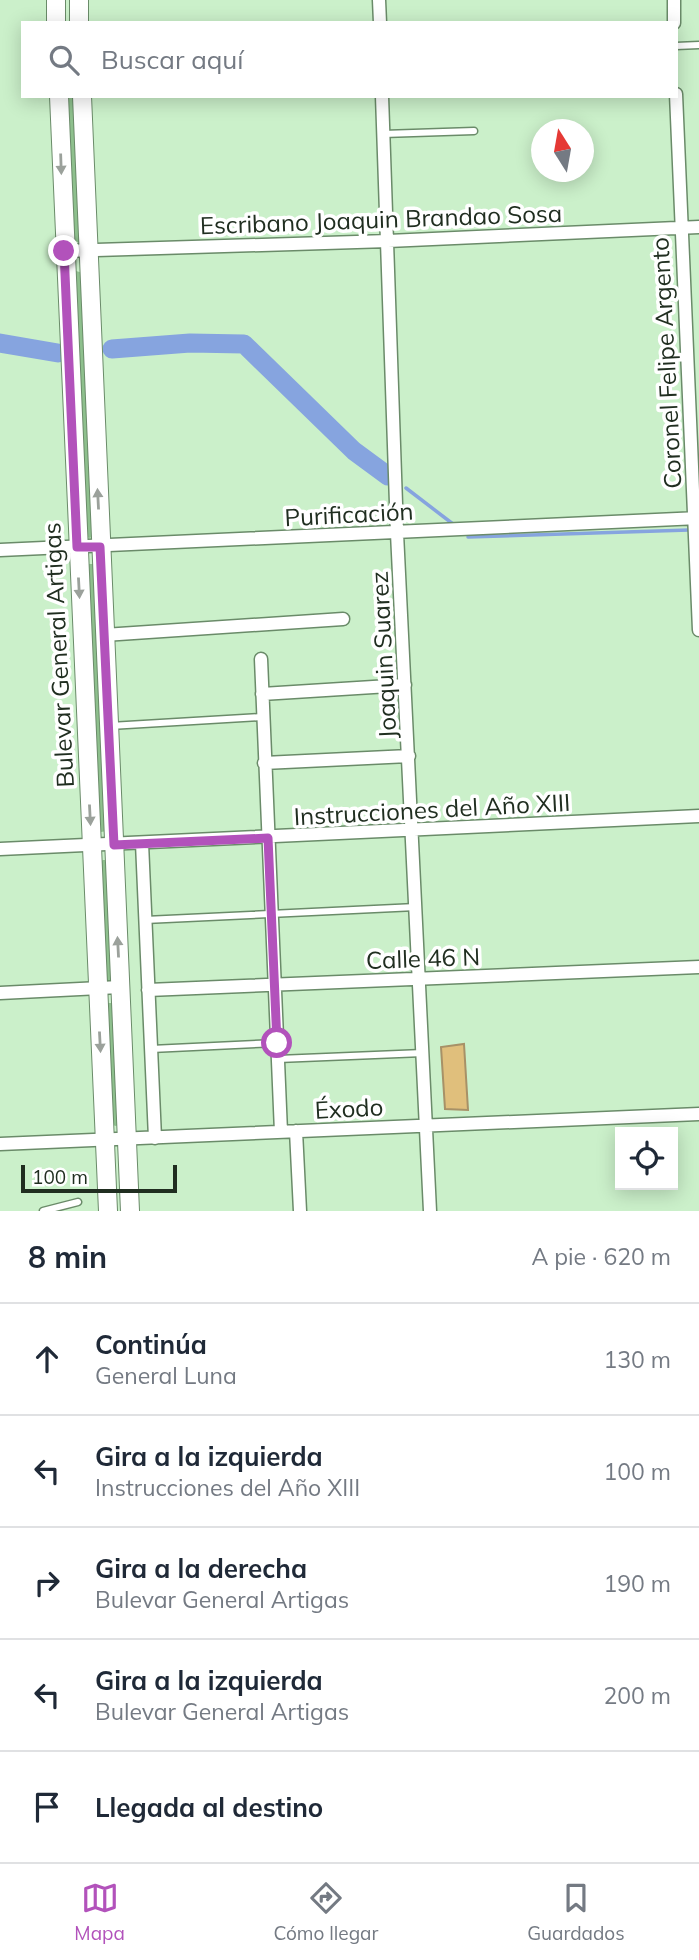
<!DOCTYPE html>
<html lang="es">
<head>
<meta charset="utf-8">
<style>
  body { margin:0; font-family:Mulish,sans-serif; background:#f6f6f7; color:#1f2937 }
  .controls { position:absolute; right:21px; bottom:21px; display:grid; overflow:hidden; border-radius:0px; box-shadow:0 4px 18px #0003 }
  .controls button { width:63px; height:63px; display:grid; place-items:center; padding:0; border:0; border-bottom:2px solid #e0e1e3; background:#fff; color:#1f2937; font:35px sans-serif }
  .compass { position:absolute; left:531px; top:119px; width:63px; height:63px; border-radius:50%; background:#fff; box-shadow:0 4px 18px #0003; rotate:349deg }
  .scale { position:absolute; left:21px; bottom:18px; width:156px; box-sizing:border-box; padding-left:7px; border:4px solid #202e20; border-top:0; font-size:19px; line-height:24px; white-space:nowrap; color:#202e20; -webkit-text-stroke:5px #fff; paint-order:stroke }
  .stop { position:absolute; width:21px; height:21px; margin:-16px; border:5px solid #b252bb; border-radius:50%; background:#fff }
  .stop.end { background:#b252bb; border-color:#fff; box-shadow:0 2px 7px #0008 }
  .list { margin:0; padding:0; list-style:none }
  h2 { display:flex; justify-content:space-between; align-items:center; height:91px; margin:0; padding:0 28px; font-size:30px }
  h2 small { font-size:23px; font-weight:400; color:#747a83 }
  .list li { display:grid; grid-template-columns:46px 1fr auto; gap:21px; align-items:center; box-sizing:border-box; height:112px; padding:0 28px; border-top:2px solid #e0e1e3 }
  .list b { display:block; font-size:26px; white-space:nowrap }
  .list p { margin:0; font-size:23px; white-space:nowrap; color:#747a83 }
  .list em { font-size:23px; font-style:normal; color:#747a83 }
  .icon { flex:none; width:38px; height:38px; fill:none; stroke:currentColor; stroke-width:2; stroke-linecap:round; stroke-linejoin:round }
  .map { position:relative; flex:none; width:699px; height:1211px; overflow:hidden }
  .search { position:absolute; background:#fff; box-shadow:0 4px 18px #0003; left:21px; right:21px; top:21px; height:77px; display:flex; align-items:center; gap:18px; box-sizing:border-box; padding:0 24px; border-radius:0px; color:#747a83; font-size:26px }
  .sheet { height:651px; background:#fff }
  nav { display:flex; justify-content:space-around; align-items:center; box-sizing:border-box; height:98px; border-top:2px solid #e0e1e3; background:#fff; font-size:19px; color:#747a83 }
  nav a { display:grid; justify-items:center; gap:4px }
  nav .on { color:#b252bb }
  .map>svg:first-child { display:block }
  .green { fill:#8ec08d }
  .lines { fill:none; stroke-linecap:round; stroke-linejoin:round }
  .stream { stroke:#86a4df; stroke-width:3.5 }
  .river { stroke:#86a4df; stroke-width:19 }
  .building { fill:#e0bf7c; stroke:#a79167; stroke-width:2 }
  .lane-casing { stroke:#6a8b69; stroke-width:9 }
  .street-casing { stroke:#6a8b69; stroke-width:15 }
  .secondary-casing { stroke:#6a8b69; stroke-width:20 }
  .lane { stroke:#fff; stroke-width:6 }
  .street { stroke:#fff; stroke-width:12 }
  .secondary { stroke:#fff; stroke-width:18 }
  .oneway { fill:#9ba19b }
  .route { stroke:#b252bb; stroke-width:9 }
  .labels { text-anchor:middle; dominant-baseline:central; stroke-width:7; stroke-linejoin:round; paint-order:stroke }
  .street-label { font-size:24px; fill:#202e20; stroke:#fff }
</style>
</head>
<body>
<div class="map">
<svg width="699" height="1211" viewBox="0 0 699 1211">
  <rect width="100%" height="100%" fill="#cbf0ca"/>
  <path class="green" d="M67,96H76L80,243L73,240Z
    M76,271L83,273L93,537L89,538L85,535Z
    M89,564H94L107,831L101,832L98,829L86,569Z
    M103,860H107L112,982H108L104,978L100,862Z
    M108,1003H113L119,1125L115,1126L112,1123Z"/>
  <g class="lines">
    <path class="stream" d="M406,488L453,524
      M468,537L689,530"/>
    <path class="river" d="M0,343L58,353
      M112,349L190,343L244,344L354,451L388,476"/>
  </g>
  <path class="building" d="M464,1044L468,1110L445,1109L441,1047Z"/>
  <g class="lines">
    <defs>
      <path id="lane" d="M676,46L699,45
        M383,134L474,131
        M110,726L262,717
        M145,920L416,907
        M151,1049L277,1043
        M278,1059L423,1053
        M43,1211L78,1202"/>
      <path id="street" d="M379,0L380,23
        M674,0V23
        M676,94L699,630
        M382,96L397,533L430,1211
        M64,251L388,241L699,227
        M0,550L699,518
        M104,635L343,619
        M261,659L281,1132
        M262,694L405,685
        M264,763L409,756
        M142,843L155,1138
        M0,849L699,816
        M148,990L699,967
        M0,993L120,987
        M296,1131L300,1211
        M0,1144L699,1114"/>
      <path id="secondary" d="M56,0V23
        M79,0V23
        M59,96L108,1211
        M82,96L130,1211"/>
    </defs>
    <use href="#lane" class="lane-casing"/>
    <use href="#street" class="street-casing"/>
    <use href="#secondary" class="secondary-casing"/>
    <use href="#lane" class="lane"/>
    <use href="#street" class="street"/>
    <use href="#secondary" class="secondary"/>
  </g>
  <defs><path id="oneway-solid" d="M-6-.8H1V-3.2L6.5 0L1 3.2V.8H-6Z" transform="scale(1.75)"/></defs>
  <g class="oneway">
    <use href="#oneway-solid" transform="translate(61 164) rotate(88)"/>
    <use href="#oneway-solid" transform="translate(98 499) rotate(-93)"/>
    <use href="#oneway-solid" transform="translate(79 588) rotate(87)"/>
    <use href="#oneway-solid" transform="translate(90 815) rotate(87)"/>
    <use href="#oneway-solid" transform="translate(118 947) rotate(-93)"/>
    <use href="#oneway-solid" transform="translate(100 1042) rotate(87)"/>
  </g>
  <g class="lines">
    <path class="route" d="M64,251L77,547H100L114,845L268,838L277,1043"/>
  </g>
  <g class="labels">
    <g class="street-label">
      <text transform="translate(381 219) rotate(-2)">Escribano Joaquin Brandao Sosa</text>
      <text transform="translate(666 363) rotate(-93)">Coronel Felipe Argento</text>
      <text transform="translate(349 514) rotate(-3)">Purificación</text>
      <text transform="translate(58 655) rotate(-93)">Bulevar General Artigas</text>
      <text transform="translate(383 655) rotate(-93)">Joaquin Suarez</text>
      <text transform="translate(432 809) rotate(-3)">Instrucciones del Año XIII</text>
      <text transform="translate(423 958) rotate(-2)">Calle 46 N</text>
      <text transform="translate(349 1108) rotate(-3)">Éxodo</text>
    </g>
  </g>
</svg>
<div class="controls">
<button><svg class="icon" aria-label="locate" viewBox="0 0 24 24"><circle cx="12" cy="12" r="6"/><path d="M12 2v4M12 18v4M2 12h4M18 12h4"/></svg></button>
</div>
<svg class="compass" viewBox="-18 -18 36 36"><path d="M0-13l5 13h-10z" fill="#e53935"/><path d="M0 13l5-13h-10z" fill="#747a83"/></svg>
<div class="scale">100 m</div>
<div class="stop" style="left:277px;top:1043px"></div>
<div class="stop end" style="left:64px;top:251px"></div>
<div class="search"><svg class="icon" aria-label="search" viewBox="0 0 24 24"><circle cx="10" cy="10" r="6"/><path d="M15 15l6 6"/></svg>Buscar aquí</div>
</div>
<section class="sheet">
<h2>8 min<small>A pie · 620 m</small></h2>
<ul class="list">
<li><svg class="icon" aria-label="ahead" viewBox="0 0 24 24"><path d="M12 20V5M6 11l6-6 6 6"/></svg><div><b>Continúa</b><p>General Luna</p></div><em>130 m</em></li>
<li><svg class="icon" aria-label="left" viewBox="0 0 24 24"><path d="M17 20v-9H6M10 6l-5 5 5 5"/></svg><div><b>Gira a la izquierda</b><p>Instrucciones del Año XIII</p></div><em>100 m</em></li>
<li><svg class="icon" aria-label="right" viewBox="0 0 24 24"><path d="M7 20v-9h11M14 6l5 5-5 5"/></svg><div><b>Gira a la derecha</b><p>Bulevar General Artigas</p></div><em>190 m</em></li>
<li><svg class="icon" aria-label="left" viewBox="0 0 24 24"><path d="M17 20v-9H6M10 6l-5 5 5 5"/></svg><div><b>Gira a la izquierda</b><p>Bulevar General Artigas</p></div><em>200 m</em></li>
<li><svg class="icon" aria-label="arrive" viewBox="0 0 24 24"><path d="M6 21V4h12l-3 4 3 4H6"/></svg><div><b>Llegada al destino</b></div></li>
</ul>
</section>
<nav>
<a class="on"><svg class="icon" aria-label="map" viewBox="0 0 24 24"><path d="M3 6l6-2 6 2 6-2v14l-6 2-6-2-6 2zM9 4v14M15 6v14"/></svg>Mapa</a>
<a><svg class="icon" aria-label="directions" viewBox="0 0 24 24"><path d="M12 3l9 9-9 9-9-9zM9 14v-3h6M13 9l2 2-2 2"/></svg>Cómo llegar</a>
<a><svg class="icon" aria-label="saved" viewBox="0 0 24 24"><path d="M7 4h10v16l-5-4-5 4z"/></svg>Guardados</a>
</nav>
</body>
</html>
